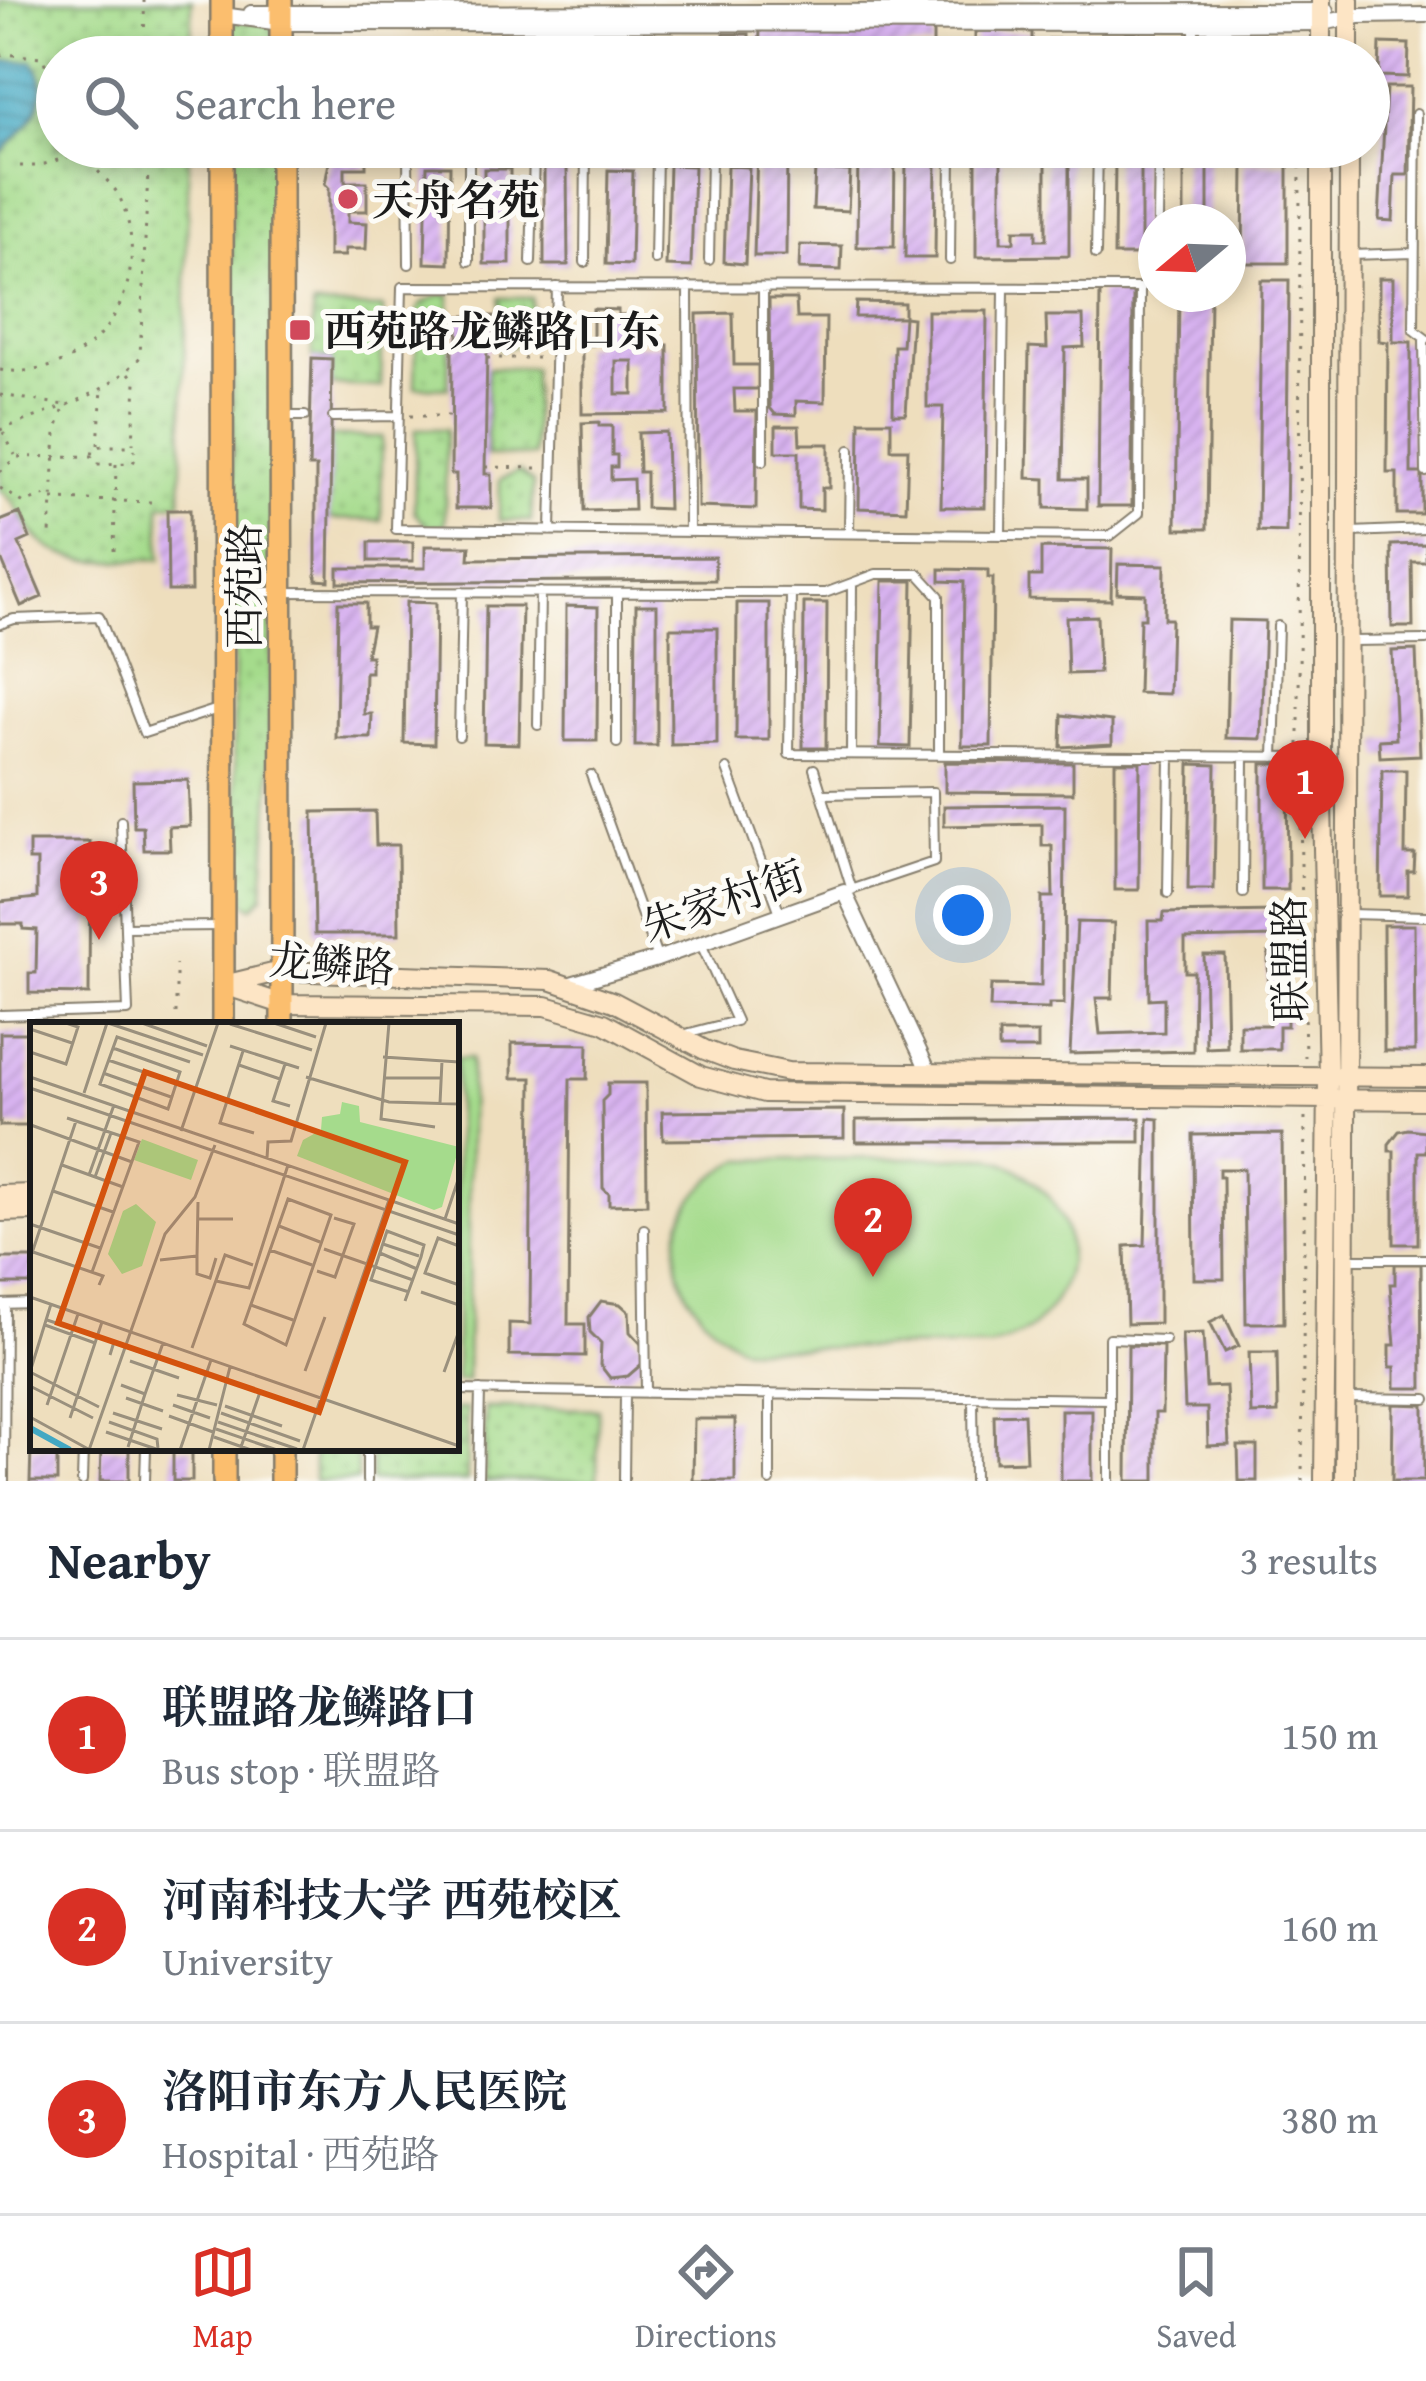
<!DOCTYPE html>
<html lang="en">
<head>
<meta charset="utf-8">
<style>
  body { margin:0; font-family:"Gentium Book Plus","Noto Serif SC",serif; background:#f2f2f3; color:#1f2937 }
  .compass { position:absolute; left:1138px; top:204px; width:108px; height:108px; border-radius:50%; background:#fff; box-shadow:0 6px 18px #0003; rotate:251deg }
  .you { position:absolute; left:963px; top:915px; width:42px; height:42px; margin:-30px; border:9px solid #fff; border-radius:50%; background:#1a73e8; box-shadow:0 0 0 18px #1a73e833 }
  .badge { display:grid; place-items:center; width:78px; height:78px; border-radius:50%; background:#d93025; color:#fff; font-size:39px; font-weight:700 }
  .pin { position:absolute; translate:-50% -99px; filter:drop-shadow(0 3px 6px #0008) }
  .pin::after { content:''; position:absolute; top:63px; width:42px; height:36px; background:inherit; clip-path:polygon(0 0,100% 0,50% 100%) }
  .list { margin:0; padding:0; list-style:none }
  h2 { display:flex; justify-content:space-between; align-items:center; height:156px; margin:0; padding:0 48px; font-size:51px }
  h2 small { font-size:39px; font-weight:400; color:#747a83 }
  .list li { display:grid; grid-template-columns:78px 1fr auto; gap:36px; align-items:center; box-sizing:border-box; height:192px; padding:0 48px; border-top:3px solid #e0e1e3 }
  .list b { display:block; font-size:45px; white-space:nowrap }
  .list p { margin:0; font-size:39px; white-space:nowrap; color:#747a83 }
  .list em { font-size:39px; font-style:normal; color:#747a83 }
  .icon { flex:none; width:66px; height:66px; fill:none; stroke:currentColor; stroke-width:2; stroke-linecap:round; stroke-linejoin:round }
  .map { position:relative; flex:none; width:1426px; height:1481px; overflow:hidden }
  .search { position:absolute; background:#fff; box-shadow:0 6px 18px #0003; left:36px; right:36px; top:36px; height:132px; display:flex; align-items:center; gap:30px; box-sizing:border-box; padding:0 42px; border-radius:66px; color:#747a83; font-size:45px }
  .sheet { height:732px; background:#fff }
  nav { display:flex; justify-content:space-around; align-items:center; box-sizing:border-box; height:168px; border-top:3px solid #e0e1e3; background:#fff; font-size:33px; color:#747a83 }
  nav a { display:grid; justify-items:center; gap:6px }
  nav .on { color:#d93025 }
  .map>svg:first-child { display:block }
  .grass { fill:url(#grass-dots); stroke:#607c54; stroke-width:3 }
  .pitch { fill:#a5db8c; stroke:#607c54; stroke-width:3 }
  .water { fill:url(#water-rules); stroke:#306270; stroke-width:3 }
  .building { fill:url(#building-hatch); fill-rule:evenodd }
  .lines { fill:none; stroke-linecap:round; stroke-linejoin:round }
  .lane-casing { stroke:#857d6c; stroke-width:12 }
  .street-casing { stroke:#857d6c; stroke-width:18 }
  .secondary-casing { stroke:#857d6c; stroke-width:22 }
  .primary-casing { stroke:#857d6c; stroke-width:26 }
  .path { stroke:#857d6c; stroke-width:3; stroke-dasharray:3 9; stroke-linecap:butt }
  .lane { stroke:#fff; stroke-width:8 }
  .street { stroke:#fff; stroke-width:14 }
  .secondary { stroke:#fde5c5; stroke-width:18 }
  .primary { stroke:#fbbe6e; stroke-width:21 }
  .poi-dot { fill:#d1495b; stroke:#fdfcf7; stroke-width:4.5 }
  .labels { text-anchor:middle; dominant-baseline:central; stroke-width:10; stroke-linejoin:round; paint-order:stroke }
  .poi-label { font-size:42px; font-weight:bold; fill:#1c1c1c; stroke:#fdfcf7; text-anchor:start }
  .street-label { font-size:42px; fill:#1c1c1c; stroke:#fdfcf7 }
  .inset-river { fill:none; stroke:#43a8c3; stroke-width:6 }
  .inset-road { fill:none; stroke:#9a907d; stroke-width:3 }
  .view { fill:#d4530e; fill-opacity:0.15; stroke:#d4530e; stroke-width:6 }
  .inset-edge { fill:none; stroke:#1c1c1c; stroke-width:6 }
</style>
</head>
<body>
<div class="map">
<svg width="1426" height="1481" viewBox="0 0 1426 1481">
  <defs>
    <pattern id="grass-dots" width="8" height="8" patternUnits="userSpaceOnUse" patternTransform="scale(3)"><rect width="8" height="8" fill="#a5db8c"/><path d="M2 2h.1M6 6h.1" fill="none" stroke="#8dbb78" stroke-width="1.8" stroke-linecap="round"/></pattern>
    <pattern id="water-rules" width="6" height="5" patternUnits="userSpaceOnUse" patternTransform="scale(3)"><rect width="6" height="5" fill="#43a8c3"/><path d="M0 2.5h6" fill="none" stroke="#37889e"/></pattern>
    <pattern id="building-hatch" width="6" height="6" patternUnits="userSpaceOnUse" patternTransform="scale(3)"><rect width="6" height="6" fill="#d8b3f0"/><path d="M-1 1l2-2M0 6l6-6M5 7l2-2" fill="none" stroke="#b999cd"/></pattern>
  </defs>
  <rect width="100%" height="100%" fill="#fdfcf7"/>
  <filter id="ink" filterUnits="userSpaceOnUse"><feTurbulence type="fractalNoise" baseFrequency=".00833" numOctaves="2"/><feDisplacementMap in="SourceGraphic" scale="24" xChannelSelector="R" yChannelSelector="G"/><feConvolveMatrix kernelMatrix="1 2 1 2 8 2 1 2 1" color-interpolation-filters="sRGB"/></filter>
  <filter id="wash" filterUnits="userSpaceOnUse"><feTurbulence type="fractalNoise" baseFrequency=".004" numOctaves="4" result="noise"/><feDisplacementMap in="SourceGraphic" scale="48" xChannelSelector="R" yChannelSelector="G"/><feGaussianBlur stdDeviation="2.7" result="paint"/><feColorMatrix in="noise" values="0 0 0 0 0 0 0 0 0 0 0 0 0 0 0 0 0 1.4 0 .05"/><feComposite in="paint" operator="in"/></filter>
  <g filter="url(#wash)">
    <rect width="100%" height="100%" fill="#eedebd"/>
    <path class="grass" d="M0,0H192L191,57H57V147H189L181,502L160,505L161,559C117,560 66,571 34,534C20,518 18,503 0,490Z
      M236,22L273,24L275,57H231L232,24Z
      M231,147H274L270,787L263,896L252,907L242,900L240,893V828L234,748Z
      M440,295H450L448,388L415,387L417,312L421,304Z
      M500,298H532L531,340L500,350Z
      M313,306L383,308L381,387L331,385L332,359L312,358Z
      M487,368H533L534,456H487Z
      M416,429H446L445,525L427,527L414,512Z
      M330,436L382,437L381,520L329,519Z
      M519,471L533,483L531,521L499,520L500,480Z
      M485,1408L598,1409L597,1481H485Z
      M456,1409H466L467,1481H371V1448H456Z
      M314,1448H357V1481H314Z"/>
    <path class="pitch" d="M456,1058H471L467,1381H456Z
      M990,1157C1063,1181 1098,1259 1039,1321C1026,1335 1007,1341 989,1347L744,1348C659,1302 651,1205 741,1160Z"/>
    <path class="water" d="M0,61H33C60,96 24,130 0,154Z"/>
    <g id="blocks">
      <path class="building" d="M933,29V47H881V57H759L760,30Z
        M975,31L1032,32V57H975Z
        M724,34H749V57H718V49H724Z
        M1200,38L1277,40L1285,46L1287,57H1200Z
        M1049,39L1186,40V57H1049Z
        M486,43H512V57H485Z
        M1380,43L1409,44L1408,77L1379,76Z
        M549,44H577L576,57H549Z
        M669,45L693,46L692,57H668Z
        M609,46H640V57H609Z
        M324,52L377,53V57H324Z
        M1386,87H1410L1408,175H1395L1393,221L1379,220Z
        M332,147H366V168H345V182H367V211H348V222L367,223L366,249H345V256H329V188L325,184Z
        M757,147H787L786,256H754Z
        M858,147H895L894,247H857Z
        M1273,147V159H1235V149Z
        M906,157L936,158L935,258H905Z
        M1046,157H1069V256L976,257V158H1001V242H1014V230H1036V240H1046Z
        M1115,158L1141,159V241H1152V230H1156V255H1114Z
        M1184,159H1208V222H1184Z
        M1244,163L1288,164V263H1243Z
        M669,165L694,166L691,267L666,266Z
        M427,166H450L449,264L425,263Z
        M544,166H567L568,265H544Z
        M727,166L749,167L745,264L724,262Z
        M484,169H510V264H484Z
        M815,169L850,171L848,211L813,209Z
        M608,170L633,171L631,265L606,264Z
        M800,245L842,246L841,270L799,269Z
        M1379,278H1393V342H1411V473H1422V514H1397V473H1387L1388,342L1379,341Z
        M1261,280H1289L1286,532L1258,531Z
        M1100,292L1133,293L1132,506H1098Z
        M1179,294H1210L1207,529H1176Z
        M769,299H796L797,318H826L825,402L796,401V415L775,414L770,408Z
        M856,302L904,303V317H855Z
        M593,309L618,310V315H625V345H668V413L582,414V345H593ZM616,361H633V394H616Z
        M927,311H987L985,507H941L943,407H927Z
        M733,313L734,365H758V389H734L735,411H757L756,509L698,507L697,314Z
        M458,316H494L493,349H487L485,474H491V508H456V474H451L452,347H458Z
        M1046,316H1083L1084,347L1065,348L1063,479H1087V509L1045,508V479L1027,478L1029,347L1047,348Z
        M904,317L912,318L906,414H893L894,346H902Z
        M312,358L332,359L329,581L316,580V467H309Z
        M860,421H891V449H908L906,510L859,508Z
        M599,422V426H612V455H617V467H611V480L633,479L634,510L584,511L582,423Z
        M776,426H799L800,444H829V488H822V510L799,509V452H776Z
        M666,432L668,509L646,508V472H639L638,433Z
        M167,510H190L191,591H168Z
        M20,513L30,538L19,543L42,597L21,606L0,556V521Z
        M369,542H413V561H369Z
        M1426,544V562H1412L1413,627H1392L1391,545Z
        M425,546H470L469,559L715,557V580L338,583V568H425Z
        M1041,548L1112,549L1111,600L1029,599V576H1041Z
        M1118,564L1165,565L1164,619H1171L1169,694L1138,693L1140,618H1145V594L1117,593Z
        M940,569L988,570V578H993L991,746H962L964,582L940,581Z
        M883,581H913L910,747L880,746Z
        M406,602L436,603L434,744L404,743Z
        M338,603H366V626H372L366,656H371V672H365L364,714H372L371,738H336Z
        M737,603H769V740H736Z
        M804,603H827L826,748H803Z
        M636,605H657V746H635Z
        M486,606H522L519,744L484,743Z
        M566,606L598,607L597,741H565Z
        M1097,616L1099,673L1068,674L1066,617Z
        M1229,620L1265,621L1261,739L1226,738Z
        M670,628H717V744L671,745Z
        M1416,650L1420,755L1380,757L1379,740L1396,739L1392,651Z
        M1062,715L1112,721V744L1061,747Z
        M945,762L1073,763V793L945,792Z
        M1115,762H1140L1139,890H1115Z
        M1190,764L1216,765L1214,890H1188Z
        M1262,764H1287L1288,890H1262Z
        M1382,770H1406L1405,854H1415L1414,872H1408V896H1380Z
        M188,780L190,826L169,827L170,850H144L143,827H134L133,781Z
        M1065,805L1064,1004H1049V1009L990,1008L991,985L1041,986L1042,897H1053L1052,846H1042V824L944,826V806Z
        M375,811L376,845H398L399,934H315L313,812Z
        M29,842H90L89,994L29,993V973H36L37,930L23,929V924H0V902L37,898V860H29Z
        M1274,911L1275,937L1185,939V972H1194L1193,1051L1070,1054L1077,922L1114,923L1112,998H1096L1100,1034L1164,1032V998L1149,999L1148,921H1163L1164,913Z
        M1383,925H1414L1415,1051H1384Z
        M1268,953H1287V1026H1279V1049H1240V1025H1269Z
        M1204,955H1225L1227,1047L1206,1048Z
        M0,1033H29L30,1126H0Z
        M999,1033H1038V1049H999Z
        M512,1043L588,1044L587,1079H570L568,1324H585V1356L509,1355V1323L530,1324L532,1078H512Z
        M608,1083H646L647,1204L609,1205V1194L603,1188L602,1101L608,1095Z
        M844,1110V1138L663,1140L662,1112Z
        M1140,1118V1142H856V1120Z
        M1148,1118L1159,1119V1323L1127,1324L1125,1246L1145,1245Z
        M1408,1129L1426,1131V1152H1418V1244H1394V1151H1389V1144L1399,1131Z
        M1282,1134L1284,1323H1246L1244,1169H1219V1177H1223L1224,1279H1194L1193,1135Z
        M0,1258H33V1284H0Z
        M1395,1264H1421L1422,1388H1395V1367H1390V1345H1395L1390,1284H1395Z
        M601,1301L620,1304L629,1312L630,1332L643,1346V1363L628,1376L610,1378L600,1365L601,1343L590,1332L589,1317Z
        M1224,1315L1239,1346L1225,1352L1210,1322Z
        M1203,1333L1206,1387L1226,1386L1229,1445L1208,1446L1207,1408H1185L1182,1334Z
        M1128,1345L1163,1346L1162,1413H1155V1481H1127Z
        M1249,1352H1277L1278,1413L1251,1414Z
        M1393,1404L1424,1405V1481H1392Z
        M1061,1410H1092V1481H1061Z
        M1024,1414L1026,1461L995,1462L994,1415Z
        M694,1419H735V1481H693Z
        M1238,1446H1257V1481H1239Z
        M31,1448H57V1481H30Z
        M101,1448H129V1481H100Z
        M173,1448H192V1481H173Z"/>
    </g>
  </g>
  <g filter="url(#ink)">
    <use href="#blocks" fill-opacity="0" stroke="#857d6c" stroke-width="3"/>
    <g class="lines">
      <defs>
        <path id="lane" d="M1194,26V57
          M588,57V25
          M1416,114L1414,330L1426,339
          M1158,221L1159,147
          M1096,254L1098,147
          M1351,255L1414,253
          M655,260L657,155
          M950,260L951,147
          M469,261V153
          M531,262L534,154
          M585,262L586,147
          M409,264L408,152L711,156L709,260
          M402,287L1140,288L1139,513L1110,536L396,529Z
          M688,287L689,532
          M1424,339L1426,472
          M283,416H305
          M333,417L397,416
          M763,461V288
          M551,531L557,287
          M1351,532L1426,529
          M849,533L850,450
          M1001,535L1004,288
          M224,592L825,593L876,574H919L939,596V755
          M791,593L789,754L1319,757
          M0,624L14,619L99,616L144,733L221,708
          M1351,641L1426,640
          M538,725L540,592
          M459,736L462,592
          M617,743V593
          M851,754L852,583
          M1274,757L1278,626
          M727,769L780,913
          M814,769L852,890
          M591,775L657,957
          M822,794L933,792L934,862L845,892
          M1168,893L1170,756
          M1243,893L1244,756
          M1349,914L1426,916
          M125,927L222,926
          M0,1015L128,1011L121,821
          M682,1035L736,1021L701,944
          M644,1229L646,1393
          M1348,1259H1426
          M0,1304L33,1303
          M456,1390L1109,1399
          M973,1397L974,1481
          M1347,1398L1426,1399
          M367,1448V1481
          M4,1481L5,1304
          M82,1481L83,1448
          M145,1481L146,1448
          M478,1481L480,1390
          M624,1481L625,1393
          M770,1481V1394
          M1109,1481V1338L1165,1340"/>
        <path id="street" d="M251,13L1326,11
          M222,15L281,23L1194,24L1321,23L1359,16L1426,15
          M571,984L657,959L844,892L929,1072"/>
        <path id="secondary" d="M1349,0V57
          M1321,57V0
          M1321,147V757L1328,1078L1324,1481
          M228,984L281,971L550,980L614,1002L705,1050L734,1061L788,1072L1426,1077
          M224,985L282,1004L546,1006L604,1023L701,1076L764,1093L1426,1100
          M0,1195L33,1194
          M0,1212L33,1211
          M1345,1481L1349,147"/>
        <path id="primary" d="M222,0V57
          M281,57V0
          M222,147L223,1025
          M281,147L282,1025
          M224,1448V1481
          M281,1448V1481"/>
      </defs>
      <use href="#lane" class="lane-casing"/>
      <use href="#street" class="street-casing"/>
      <use href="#secondary" class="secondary-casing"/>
      <use href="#primary" class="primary-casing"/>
      <path class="path" d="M144,0L145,57
        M1299,38V57
        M0,54L43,57L51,84L49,109
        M20,166H38L77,154
        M487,358H541
        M0,370C97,383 158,284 120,198C115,187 104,178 96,169
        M129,373L136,382L133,444
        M0,395L65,405L56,433L50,534
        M410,416H452
        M0,430C48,411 106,398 140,357L148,171
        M3,432L15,455
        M98,445L102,389
        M486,467L539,468
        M0,472L16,457L92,456L97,464L133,463L137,455L132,446H101L93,450L92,456
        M0,488L24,503L49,494
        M52,499L152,502
        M114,551L116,464
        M1299,745L1300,147
        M1299,767L1305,1057
        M176,1013V964
        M1302,1481L1305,1115"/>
      <use href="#lane" class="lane"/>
      <use href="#street" class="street"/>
      <use href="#secondary" class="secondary"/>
      <use href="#primary" class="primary"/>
    </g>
  </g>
  <g class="poi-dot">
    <circle cx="348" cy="199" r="12"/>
    <rect x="288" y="318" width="24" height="24" rx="6"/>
  </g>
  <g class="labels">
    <g class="poi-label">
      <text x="372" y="199">天舟名苑</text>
      <text x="324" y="330">西苑路龙鳞路口东</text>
    </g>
    <g class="street-label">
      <text transform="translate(243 586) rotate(-90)">西苑路</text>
      <text transform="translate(723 900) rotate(-19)">朱家村街</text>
      <text transform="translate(1289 959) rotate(-91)">联盟路</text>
      <text transform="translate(332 963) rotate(4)">龙鳞路</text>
    </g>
  </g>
  <g transform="translate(30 1022)">
    <rect width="429" height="429" fill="#eedebd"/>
    <path d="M312,80L329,84L330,100L429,125L412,185L404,188L267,134L273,118L291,108L292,95L310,92Z" fill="#a5db8c"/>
    <path d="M112,117L168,138L161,158L104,138ZM106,182L126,200L112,244L92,252L78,232L93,189Z" fill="#a5db8c"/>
    <path class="inset-river" d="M0,406L40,428"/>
    <path class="inset-road" d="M78,1L173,33M112,1L177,24M244,1L286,15M359,1L351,97L405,105M200,2L282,28M0,7L42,21M200,24L269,46M83,26L150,50L138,87L70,62L87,15L160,40M213,29L190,101L224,111M0,30L36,42L48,5L36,1M353,35L429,40M78,38L146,61M255,42L243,79L260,84M209,43L250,57M73,51L141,75M0,55L429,202M276,55L359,80L429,82M353,56H410M0,66L429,213M54,71L77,1M410,81L412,39M37,96L109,120L62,250M1,103L102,140M151,109L188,1M237,136L238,120L261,119L296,1M32,143L93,165M59,153L84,83M65,155L81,111M23,169L83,190M258,177L301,193L256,323L214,302ZM167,197H203M415,197L429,155M0,202L70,226M249,204L290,220M353,222L389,234M429,224L408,216L395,251L429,263M294,227L383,258M240,228L282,243M3,230L73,254L69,263M350,231L387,247M167,234V252L180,256L186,236M0,237L46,99M130,238L167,234L168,180M287,249L305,255L324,202L304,196M186,259L219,266L258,143M391,270L429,283M0,275L429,424M375,279L391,235L394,223L357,209L341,258L379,270M221,283L263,298M17,298L84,320L80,333M15,303L65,321M162,326L195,233L223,243M104,328L154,344M100,339L149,356M275,349L295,295M0,350L69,385M0,350L21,282M414,350L429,309M91,363L115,372L133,321M0,364L63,396M147,373L187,383M96,376L133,389M17,383L48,292M143,383L180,396M195,384L252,404M83,391L132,407M191,391L270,419M139,394L183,410M0,395L60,428M40,396L72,300M79,400L127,417L128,426M188,400L267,427M186,407L247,428M76,410L126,427M184,415L221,428M98,425L115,372M211,425L230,370L270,382M59,428L135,212L165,175L185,123M150,428L181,338M179,428L200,345M273,428L359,178"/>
    <path class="view" d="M115,50L375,140L289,390L28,301Z"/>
    <rect width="429" height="429" class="inset-edge"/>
  </g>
</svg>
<svg class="compass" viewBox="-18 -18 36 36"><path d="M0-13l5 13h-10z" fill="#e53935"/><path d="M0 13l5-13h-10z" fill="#747a83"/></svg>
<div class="you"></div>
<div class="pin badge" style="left:1305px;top:839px">1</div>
<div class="pin badge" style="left:873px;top:1277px">2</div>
<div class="pin badge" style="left:99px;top:940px">3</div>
<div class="search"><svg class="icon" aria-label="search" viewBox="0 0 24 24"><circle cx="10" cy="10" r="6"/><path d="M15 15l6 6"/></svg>Search here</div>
</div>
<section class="sheet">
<h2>Nearby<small>3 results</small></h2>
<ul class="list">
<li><span class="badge">1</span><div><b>联盟路龙鳞路口</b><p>Bus stop · 联盟路</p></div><em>150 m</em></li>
<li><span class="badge">2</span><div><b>河南科技大学 西苑校区</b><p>University</p></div><em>160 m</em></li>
<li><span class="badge">3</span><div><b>洛阳市东方人民医院</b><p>Hospital · 西苑路</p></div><em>380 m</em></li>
</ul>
</section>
<nav>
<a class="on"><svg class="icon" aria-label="map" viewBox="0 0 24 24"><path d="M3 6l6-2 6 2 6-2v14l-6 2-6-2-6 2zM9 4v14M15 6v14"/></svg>Map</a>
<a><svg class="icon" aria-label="directions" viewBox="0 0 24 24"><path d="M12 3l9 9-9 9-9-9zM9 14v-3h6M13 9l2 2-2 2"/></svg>Directions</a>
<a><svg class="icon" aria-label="saved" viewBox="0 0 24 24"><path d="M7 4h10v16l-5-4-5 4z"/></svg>Saved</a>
</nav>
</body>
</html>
